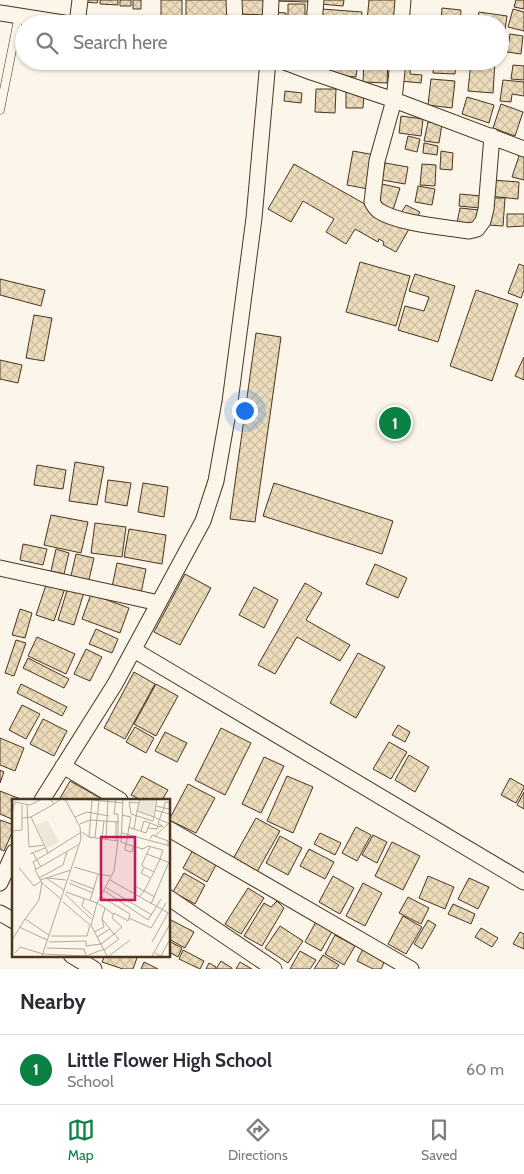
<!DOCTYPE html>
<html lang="en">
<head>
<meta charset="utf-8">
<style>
  body { margin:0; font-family:Cabin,sans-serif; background:#f7f7f7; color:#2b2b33 }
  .you { position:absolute; left:244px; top:410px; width:18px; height:18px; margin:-12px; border:4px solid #fff; border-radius:50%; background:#1a73e8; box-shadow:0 0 0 8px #1a73e833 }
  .badge { display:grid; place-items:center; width:32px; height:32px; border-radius:50%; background:#0b8043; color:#fff; font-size:16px; font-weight:700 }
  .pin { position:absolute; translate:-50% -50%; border:2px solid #fff; box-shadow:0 1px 5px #0006 }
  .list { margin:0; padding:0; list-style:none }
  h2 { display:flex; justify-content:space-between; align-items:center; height:65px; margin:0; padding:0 20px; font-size:21px }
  h2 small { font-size:16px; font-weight:400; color:#7c7c81 }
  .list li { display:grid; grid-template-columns:32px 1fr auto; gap:15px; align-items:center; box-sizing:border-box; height:70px; padding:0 20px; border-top:1px solid #e1e1e2 }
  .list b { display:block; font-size:19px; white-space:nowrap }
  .list p { margin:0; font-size:16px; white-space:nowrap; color:#7c7c81 }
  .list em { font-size:16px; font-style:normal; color:#7c7c81 }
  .icon { flex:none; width:28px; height:28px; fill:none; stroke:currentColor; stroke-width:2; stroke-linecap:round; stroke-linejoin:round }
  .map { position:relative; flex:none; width:524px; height:969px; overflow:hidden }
  .search { position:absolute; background:#fff; box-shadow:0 1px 4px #0004; left:15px; right:15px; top:15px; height:55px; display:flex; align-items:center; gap:12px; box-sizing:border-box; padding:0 18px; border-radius:28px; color:#7c7c81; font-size:19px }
  .sheet { height:135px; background:#fff }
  nav { display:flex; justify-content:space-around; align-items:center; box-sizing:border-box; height:70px; border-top:1px solid #e1e1e2; background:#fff; font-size:14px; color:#7c7c81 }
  nav a { display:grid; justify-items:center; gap:2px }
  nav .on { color:#0b8043 }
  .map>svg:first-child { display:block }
  .building { fill:url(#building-cross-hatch); stroke:#4a3520 }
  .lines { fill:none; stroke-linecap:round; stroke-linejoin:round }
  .service-casing { stroke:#4a3520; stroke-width:9 }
  .minor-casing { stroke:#4a3520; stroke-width:17 }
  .service { stroke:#fbf6e9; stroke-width:8 }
  .minor { stroke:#fbf6e9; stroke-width:15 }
  .inset-road { fill:none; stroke:#b4a999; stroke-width:1 }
  .view { fill:#c2185b; fill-opacity:0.15; stroke:#c2185b; stroke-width:2.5 }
  .inset-edge { fill:none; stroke:#4a3520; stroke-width:2.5 }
</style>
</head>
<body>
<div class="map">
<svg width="524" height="969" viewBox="0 0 524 969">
  <defs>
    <pattern id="building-cross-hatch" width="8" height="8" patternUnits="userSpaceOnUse" patternTransform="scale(1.25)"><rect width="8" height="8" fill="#ecdcbc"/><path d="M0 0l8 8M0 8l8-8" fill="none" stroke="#ccbda1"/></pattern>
  </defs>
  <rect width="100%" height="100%" fill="#fbf6e9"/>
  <path class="building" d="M83,0H98L97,3L83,2Z
    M100,0H118V5L100,4Z
    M120,0H131V6H120Z
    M133,0H141V9H133Z
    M161,0H182V17H161Z
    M186,0H233L232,24H186Z
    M236,0H269V15L235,14Z
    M274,0H309V2L274,1Z
    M320,0H344L343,6L320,4Z
    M369,0H398L396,24L367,21Z
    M516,0H524V9L514,7Z
    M288,4H305V24H288Z
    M442,8L461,10L460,23L441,21Z
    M322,9L362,12L361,24H321Z
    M513,9L524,12V31L508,27Z
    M272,12L286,13V24H272Z
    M479,12L507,16L504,37H500V24H477Z
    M510,34L523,36L521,54L507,52Z
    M328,61H358L356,77L327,74Z
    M364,61H388L387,83L363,82Z
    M401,61H411L410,74L422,75L421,83L400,81Z
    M434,61H456L455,74L433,73Z
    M471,61H495L493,93L468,91Z
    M513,65L524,66V80L511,79Z
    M431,79L455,81L452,108L428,105Z
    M503,80L524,82V96L512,94L511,102L500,101Z
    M316,89H336L335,113L315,112Z
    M285,91L302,93L301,103L284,101Z
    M346,92L364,93L363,108H346Z
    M467,97L494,105L489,123L462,114Z
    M501,104L523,112L515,136L493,128Z
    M401,116L423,119L421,136L399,133Z
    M428,122L442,124L439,143L424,141Z
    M408,136L420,139L417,152L405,149Z
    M424,143L438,146L437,155L423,153Z
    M353,151L375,155L368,189L347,185Z
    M441,151L453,153L452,170L440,169Z
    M520,153L524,154V180L512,177Z
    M385,163L408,167L405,184L382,180Z
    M294,164L409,229L396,252L383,245L384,242L379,239L378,242L355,229L346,244L326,232L334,219L303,201L291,222L268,209Z
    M422,164L436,165L435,186L420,185Z
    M491,180L519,182L518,199L489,196Z
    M382,184L400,188L393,210L376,206Z
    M418,186L435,189L432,205L415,202Z
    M460,194L481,196L480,208L459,206Z
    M490,198H505L503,226L488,225Z
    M406,205L420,212L415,221L401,213Z
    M460,208L479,210L477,226L457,223Z
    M507,214H524V226L507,227Z
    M360,262L410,276L396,326L346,312Z
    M519,264L524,266V290L521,298L508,293Z
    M415,274L455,286L438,342L398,330L405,306L424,311L429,297L409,291Z
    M0,279L45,290L41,306L0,295Z
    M476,290L518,304L492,381L450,366Z
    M34,315L52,318L44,361L26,358Z
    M256,333L281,337L255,522L230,519Z
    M524,357V380L515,376Z
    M0,360L22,365L18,383L0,379Z
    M75,462L104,467L97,505L69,501Z
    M37,465L66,470L63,489L34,485Z
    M108,480L131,483L127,506L105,502Z
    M143,483L168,487L164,517L138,512Z
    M274,483L393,521L382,554L263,516Z
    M51,515L88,522L81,553L44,545Z
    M95,523L126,527L122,557L91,553Z
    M129,529L166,535L162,564L124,557Z
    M23,544L47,549L43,565L20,560Z
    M56,549L69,553L64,574L51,571Z
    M76,554L94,558L88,584L70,580Z
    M117,563L146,569L141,593L112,587Z
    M375,564L407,578L398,598L366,584Z
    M185,574L211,588L180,645L154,632Z
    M48,579L66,585L54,621L36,615Z
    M305,583L322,593L306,620L350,645L340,661L297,637L275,674L258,665Z
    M69,584L85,589L74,625L58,620Z
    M254,587L278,600L264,628L239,615Z
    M91,594L129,608L120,633L82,619Z
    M20,609L32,613L25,638L12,635Z
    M96,629L118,639L112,653L89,644Z
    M37,637L75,654L66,674L28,656Z
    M16,640L26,643L14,676L5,673Z
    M86,649L102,657L90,681L74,674Z
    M358,653L385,667L356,718L330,703Z
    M28,658L69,679L64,688L23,668Z
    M134,672L155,684L125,739L104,728Z
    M21,684L67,707L62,716L17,693Z
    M156,684L178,696L156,736L134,724Z
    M22,705L40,714L26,739L9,730Z
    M43,719L67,731L54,756L30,744Z
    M398,725L410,732L405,742L392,735Z
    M135,727L154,738L146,753L126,742Z
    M221,728L251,743L225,795L195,780Z
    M165,732L187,743L177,762L155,751Z
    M0,738L24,748L15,771L0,765Z
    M389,742L407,752L391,779L373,769Z
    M409,755L429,767L415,792L395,780Z
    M264,757L284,766L261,813L242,804Z
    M0,770L4,772L0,783Z
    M142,776L168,790L162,800H141L131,795Z
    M287,776L313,787L293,833L267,821Z
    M510,778L524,786V788L516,803L501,795Z
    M70,781L104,800H59Z
    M188,784L215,798L196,833L169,820Z
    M0,791L23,800H14V820L0,814Z
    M524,792V809L517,805Z
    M256,818L280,831L257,872L233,859Z
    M0,820L14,825V828L4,851L0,849Z
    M356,827L371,835L357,861L342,853Z
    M320,833L341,843L335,855L314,844Z
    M373,835L387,842L377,863L362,855Z
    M280,836L302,848L288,875L266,863Z
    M392,842L420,856L403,890L375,876Z
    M309,849L334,862L325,879L300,866Z
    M193,850L217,863L207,882L183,868Z
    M184,873L205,885L195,904L173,892Z
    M333,876L354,888L340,914L319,902Z
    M428,876L454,887L445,909L419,898Z
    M469,878L489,887L478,909L458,899Z
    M363,883L382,893L365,926L346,916Z
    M248,888L264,898L241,934L225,924Z
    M408,897L429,908L421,924L399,913Z
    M277,901L284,908L262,946L244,936L264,903L271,907Z
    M453,904L475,914L471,924L448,914Z
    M403,916L422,927L406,954L388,944Z
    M318,918L334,928L321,951L305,942Z
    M169,919L194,932L185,948L169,939Z
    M428,920L436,925L422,949L414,944Z
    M280,926L303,941L288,963L265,948Z
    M481,928L498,938L492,947L475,937Z
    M520,932L524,934V949L513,944Z
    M335,935L355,946L344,965L325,954Z
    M169,941L182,948L178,957L169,952Z
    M365,945L387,956L381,969H373L357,961Z
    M183,950L204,961L200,969L179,959Z
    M300,951L316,960L310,969H290Z
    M105,955H138L133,969H123L102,962Z
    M323,955L339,965L336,969H314Z
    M221,961L232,968V969H216Z
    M144,962L158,969H141Z
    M240,962L252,969H236Z
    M209,963L216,967L215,969H206Z"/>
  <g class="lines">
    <defs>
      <path id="service" d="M0,110L19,15"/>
      <path id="minor" d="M234,0L235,24
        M0,13L70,24
        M77,24L80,0
        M270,24L271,0
        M314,24L316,0
        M401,24L403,0
        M282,61L311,72
        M312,61L311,72L394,100L398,61
        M492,136L486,209L483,221L477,229L469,231C444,227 400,224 379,211C376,209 374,206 372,202L377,161L394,100L524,149
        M0,568L159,603
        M134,650L524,882
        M63,766L120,800
        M42,800L115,684L203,521L216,481L230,402L254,218L268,61
        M169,829L411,969
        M0,883L14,852
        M169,898L274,969
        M0,913L14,921
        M71,955L94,969"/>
    </defs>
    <use href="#service" class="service-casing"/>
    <use href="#minor" class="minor-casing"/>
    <use href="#service" class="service"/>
    <use href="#minor" class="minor"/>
  </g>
  <g transform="translate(12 799)">
    <rect width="158" height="158" fill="#fbf6e9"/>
    <path d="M36,22L47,43L35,49L24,26Z" fill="#ede6d9"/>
    <path d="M128,0H144L141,17L126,12Z" fill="#ede6d9"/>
    <path class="inset-road" d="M38,0L42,5L49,0M70,0L111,4M104,0L102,15H106V42M128,0L125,12L142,18L145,0M158,4L153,3L152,9L158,10M15,6L17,48L32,46M143,11L150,13L152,9L144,7M0,14L3,3L18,6L30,0M119,15L141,22L142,18L158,25M119,15L117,3L127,4M110,16L119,18L114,45L109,43L111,0M19,18L36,54L68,34M63,18L75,13L97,17M10,19L19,18L42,5M104,23V41M68,25L78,21L107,23M116,28L134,34L138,24L132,22L129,32M145,28L151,27L146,25L150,13L158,15M136,29L145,30L146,27L138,24M122,30L125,12M0,32L10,31V6M70,33L77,38L106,42L102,72L85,104L93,109M110,34L158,47M143,37L157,24M77,38L80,2M83,38L87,2M90,39L92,22M94,40L96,0M138,40L140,36L156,42V46M121,47L120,53L113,51L114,45L131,50L136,47L151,51L148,60L158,64M21,54L29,68M18,55L33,49M135,55L148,60L142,73L130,67V65L138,48M62,68L86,75M7,69L22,87L29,82M132,69L129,74L138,79M24,70L21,63L36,54M142,73L132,92L143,98M27,79L51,66L55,53M34,79L52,91M36,79L54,81M28,81L59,71M58,81L82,90M98,81L158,115M57,84L81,94M123,87L132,92L127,98M93,88L140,116M91,91L136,121L149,100M54,93L85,104L79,126L95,157M53,95L79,120M88,97L118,115L117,119L139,129L154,104M49,100L30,84L23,71L66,46M72,100L70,107L80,116M78,102L86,75L98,77M51,103L78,126M139,105L157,63M13,120L27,101L30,83M7,128L35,141M82,133L92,128L90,120M39,137H75L78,126M85,138L98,130M0,141L13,120L37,136M37,143L74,142V147L89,145L102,135L90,120L93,109L101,115M140,143L156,114M92,151L107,140L102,135L110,128L100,119L102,114L116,122L117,119M3,154L8,148L31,155L74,157L72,150L35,149M143,154L149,157L158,140M30,157L69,40L68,28L53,0M74,157L92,150M97,157L118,141M140,157L158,125"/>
    <path class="view" d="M89,38H123V101H89Z"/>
    <rect width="158" height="158" class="inset-edge"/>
  </g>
</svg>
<div class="you"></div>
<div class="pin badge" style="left:395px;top:423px">1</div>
<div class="search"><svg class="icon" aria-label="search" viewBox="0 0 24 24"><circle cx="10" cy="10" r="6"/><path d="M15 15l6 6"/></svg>Search here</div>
</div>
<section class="sheet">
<h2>Nearby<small></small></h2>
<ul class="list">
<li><span class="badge">1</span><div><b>Little Flower High School</b><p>School</p></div><em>60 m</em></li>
</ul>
</section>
<nav>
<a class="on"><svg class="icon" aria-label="map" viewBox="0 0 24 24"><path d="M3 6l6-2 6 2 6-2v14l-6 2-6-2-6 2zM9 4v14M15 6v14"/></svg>Map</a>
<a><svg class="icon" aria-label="directions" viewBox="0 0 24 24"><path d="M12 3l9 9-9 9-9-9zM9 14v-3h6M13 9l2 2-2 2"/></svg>Directions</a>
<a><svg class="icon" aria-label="saved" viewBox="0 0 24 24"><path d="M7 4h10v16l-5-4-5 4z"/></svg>Saved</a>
</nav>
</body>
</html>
